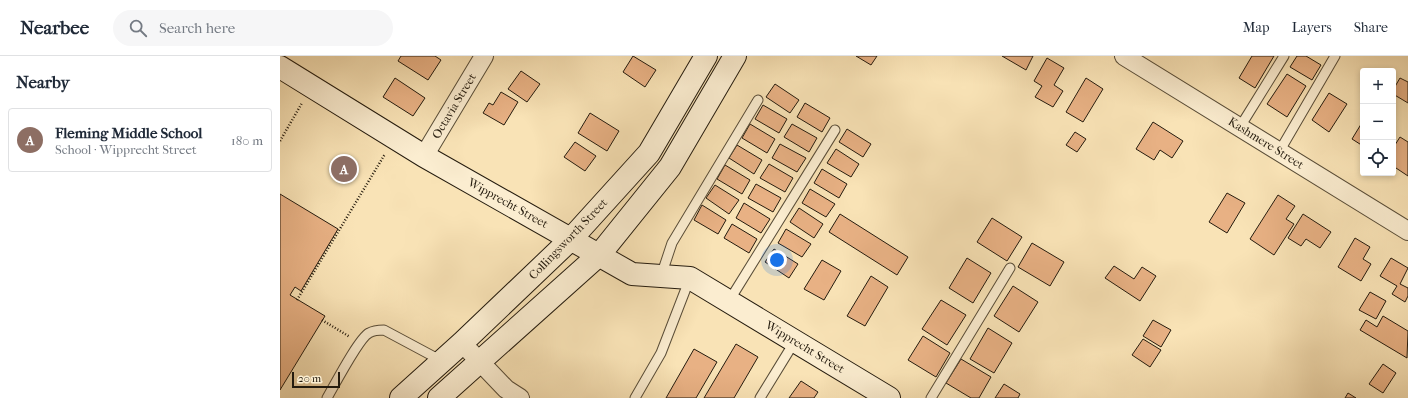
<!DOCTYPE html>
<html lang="en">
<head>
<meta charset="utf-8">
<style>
  body { margin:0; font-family:"IM FELL French Canon",serif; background:#f6f6f7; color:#1f2937 }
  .controls { position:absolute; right:12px; top:12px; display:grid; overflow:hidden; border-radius:4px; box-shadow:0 2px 6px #0003 }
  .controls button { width:36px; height:36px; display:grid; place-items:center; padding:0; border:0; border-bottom:1px solid #e0e1e3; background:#fff; color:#1f2937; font:20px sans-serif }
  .scale { position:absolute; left:12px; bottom:10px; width:48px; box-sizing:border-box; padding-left:4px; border:2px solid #241b0e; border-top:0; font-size:11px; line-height:14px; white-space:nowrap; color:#241b0e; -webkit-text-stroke:3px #fbedd0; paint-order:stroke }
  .you { position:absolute; left:497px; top:204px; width:14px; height:14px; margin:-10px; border:3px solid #fff; border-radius:50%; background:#1a73e8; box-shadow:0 0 0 6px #1a73e833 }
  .badge { display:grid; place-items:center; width:26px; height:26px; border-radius:50%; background:#8f2418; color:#fff; font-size:13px; font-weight:700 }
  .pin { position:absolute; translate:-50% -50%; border:2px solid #fff; box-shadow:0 1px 4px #0006 }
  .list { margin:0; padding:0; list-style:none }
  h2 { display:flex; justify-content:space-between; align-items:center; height:52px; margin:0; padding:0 16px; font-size:17px }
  h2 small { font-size:13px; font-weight:400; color:#747a83 }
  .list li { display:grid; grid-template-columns:26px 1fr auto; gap:12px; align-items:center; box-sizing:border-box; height:64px; margin:0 8px 8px; padding:0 8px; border:1px solid #e0e1e3; border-radius:4px }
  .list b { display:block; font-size:15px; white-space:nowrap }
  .list p { margin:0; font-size:13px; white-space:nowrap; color:#747a83 }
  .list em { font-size:13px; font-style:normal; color:#747a83 }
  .icon { flex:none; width:22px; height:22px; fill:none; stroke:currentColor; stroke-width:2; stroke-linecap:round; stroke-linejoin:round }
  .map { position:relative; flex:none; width:1128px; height:342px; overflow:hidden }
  header { display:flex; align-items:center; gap:24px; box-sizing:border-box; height:56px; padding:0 20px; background:#fff; border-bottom:1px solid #e0e1e3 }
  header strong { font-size:19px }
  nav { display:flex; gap:22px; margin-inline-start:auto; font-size:14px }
  .search { width:280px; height:36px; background:#f6f6f7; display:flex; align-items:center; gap:10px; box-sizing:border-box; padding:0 14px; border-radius:22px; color:#747a83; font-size:15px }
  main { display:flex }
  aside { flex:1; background:#fff }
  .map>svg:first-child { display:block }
  .building { fill:#e8b184; stroke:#241b0e }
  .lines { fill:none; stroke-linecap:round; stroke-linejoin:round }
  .lane-casing { stroke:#594d38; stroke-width:11 }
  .street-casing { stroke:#594d38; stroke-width:20 }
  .secondary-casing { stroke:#241b0e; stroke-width:24 }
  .path { stroke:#241b0e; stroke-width:2.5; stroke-dasharray:1 2; stroke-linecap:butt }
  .lane { stroke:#fbedd0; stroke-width:9 }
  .street { stroke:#fbedd0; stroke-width:18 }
  .secondary { stroke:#fbedd0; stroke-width:22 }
  .labels { text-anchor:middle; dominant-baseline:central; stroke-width:3; stroke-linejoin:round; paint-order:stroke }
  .street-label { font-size:12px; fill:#241b0e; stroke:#fbedd0 }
</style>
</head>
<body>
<header>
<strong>Nearbee</strong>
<div class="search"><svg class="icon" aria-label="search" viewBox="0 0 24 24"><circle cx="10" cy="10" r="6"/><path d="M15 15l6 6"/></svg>Search here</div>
<nav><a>Map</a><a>Layers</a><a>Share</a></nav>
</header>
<main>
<aside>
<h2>Nearby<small></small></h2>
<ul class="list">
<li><span class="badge" style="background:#8d6e63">A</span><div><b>Fleming Middle School</b><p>School · Wipprecht Street</p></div><em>180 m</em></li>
</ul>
</aside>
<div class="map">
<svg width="1128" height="342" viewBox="0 0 1128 342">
  <rect width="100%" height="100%" fill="#f9e3b6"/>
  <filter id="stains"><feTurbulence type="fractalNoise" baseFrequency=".005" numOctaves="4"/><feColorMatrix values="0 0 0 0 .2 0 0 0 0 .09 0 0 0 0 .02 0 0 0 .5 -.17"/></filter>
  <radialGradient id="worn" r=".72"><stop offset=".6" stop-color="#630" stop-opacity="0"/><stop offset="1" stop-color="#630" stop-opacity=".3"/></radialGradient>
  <path class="building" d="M121,0H155L161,4L148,24L118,5Z
    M353,0L376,14L365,31L343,16Z
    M576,0H597L591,9Z
    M722,0H753L746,14Z
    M972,0H994L975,32L959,22Z
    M1017,0H1026L1041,9L1032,24L1010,11Z
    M767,2L784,12L774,29L783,35L773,51L755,41L762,30L754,25Z
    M241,15L260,28L247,46L228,33Z
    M1007,18L1026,30L1007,61L987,48Z
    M115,22L145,42L133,60L103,41Z
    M806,22L823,33L803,66L786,56Z
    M1120,22L1128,26V47L1113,38V34Z
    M495,28L519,44L510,57L486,41Z
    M221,36L238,46L224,69L203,57L209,47L213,49Z
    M1049,37L1067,48L1049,76L1032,64Z
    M525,47L550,62L542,76L517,61Z
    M483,49L507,63L499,77L475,63Z
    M310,57L339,75L327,95L298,77Z
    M1083,65V90L1072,83Z
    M873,66L903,85L892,102L880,94L874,104L856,93Z
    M470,68L495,83L487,97L462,82Z
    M512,68L537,82L529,96L504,81Z
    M567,73L591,88L583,101L559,86Z
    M795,76L806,83L797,96L786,89Z
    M1120,81L1128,86V120L1113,110V92Z
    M295,86L316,100L305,115L284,101Z
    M500,88L526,102L517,116L492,102Z
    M457,89L482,104L474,118L449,102Z
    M556,93L579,108L571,121L547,107Z
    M489,108L513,122L505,136L480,122Z
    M445,109L470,124L462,138L437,123Z
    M542,113L567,128L559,142L534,127Z
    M476,128L501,142L493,156L468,142Z
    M435,129L459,144L449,158L426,142Z
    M530,133L555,148L546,161L522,147Z
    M947,137L965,147L947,177L929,166Z
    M0,138L58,173L21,235L15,231L10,239L45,260L0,334Z
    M998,139L1015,150L1006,163L1014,168L994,199L970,183Z
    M464,147L490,163L481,177L456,162Z
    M422,149L446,164L438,178L414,164Z
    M519,152L543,168L534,182L510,166Z
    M560,158L628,201L617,219L549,176Z
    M1023,158L1051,176L1040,192L1026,183L1021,190L1008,182Z
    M712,162L742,181L727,205L697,186Z
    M452,168L477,183L469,197L444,182Z
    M506,173L531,188L522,201L498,187Z
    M1075,182L1090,191L1083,203L1091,208L1081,225L1058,211Z
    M752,187L784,206L770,230L738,211Z
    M494,193L518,208L509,222L485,206Z
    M687,202L711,217L693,247L669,232Z
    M1111,202L1128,212L1120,228L1128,232V240L1125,246L1112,238L1117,230L1100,220Z
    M542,204L561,215L544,244L524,233Z
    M834,210L854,223L862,211L876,220L860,245L825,222Z
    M591,220L608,231L585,270L567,260Z
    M733,230L758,246L739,276L714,260Z
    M1090,236L1106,245L1096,263L1079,254Z
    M661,244L686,259L667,289L642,273Z
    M1103,260L1128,275L1127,302L1080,274L1086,264L1097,271Z
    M873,264L891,274L881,291L863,280Z
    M708,272L732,287L714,317L690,303Z
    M643,280L670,297L656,321L628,304Z
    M863,283L881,294L870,311L852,299Z
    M456,288L478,301L454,342H424Z
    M414,293L437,306L416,342H386Z
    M681,303L711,321L699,342H691L666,327Z
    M1103,308L1116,317L1103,337L1089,328Z
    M521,325L538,336L534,342H509Z
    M724,328L740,338L738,342H715Z
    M1068,337L1076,342H1065Z"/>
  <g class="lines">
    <defs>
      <path id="lane" d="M960,71L1004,0
        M999,96L1055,0
        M381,220L392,187L478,44
        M449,245L555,74
        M47,342C54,330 79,282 89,277C94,274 99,274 104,274L162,305
        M355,342L381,297L410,222
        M480,342L515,285
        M651,342L730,212"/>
      <path id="street" d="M844,0L1128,175
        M144,100L204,0
        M182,287L226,333L240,342"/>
      <path id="secondary" d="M0,11L144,100L352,218L410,222L609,342
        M121,342L182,287L291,183L369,97L426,0
        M159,342L320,198L390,111L455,0"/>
    </defs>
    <use href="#lane" class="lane-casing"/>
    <use href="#street" class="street-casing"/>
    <use href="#secondary" class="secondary-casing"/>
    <path class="path" d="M0,85L22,47
      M17,244L105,98
      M42,264L70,281"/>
    <use href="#lane" class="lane"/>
    <use href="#street" class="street"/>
    <use href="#secondary" class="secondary"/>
  </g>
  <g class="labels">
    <g class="street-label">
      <text transform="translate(174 50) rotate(-59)">Octavia Street</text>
      <text transform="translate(986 87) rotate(32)">Kashmere Street</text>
      <text transform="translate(228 147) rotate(29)">Wipprecht Street</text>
      <text transform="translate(288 183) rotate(-46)">Collingsworth Street</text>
      <text transform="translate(525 291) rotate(31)">Wipprecht Street</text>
    </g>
  </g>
  <rect width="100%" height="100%" filter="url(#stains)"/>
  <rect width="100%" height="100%" fill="url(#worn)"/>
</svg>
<div class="controls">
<button>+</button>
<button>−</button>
<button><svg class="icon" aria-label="locate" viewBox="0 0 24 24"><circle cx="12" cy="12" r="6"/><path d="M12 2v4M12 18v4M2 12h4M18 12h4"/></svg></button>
</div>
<div class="scale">20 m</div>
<div class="you"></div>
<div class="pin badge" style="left:64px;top:113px;background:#8d6e63">A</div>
</div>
</main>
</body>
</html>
